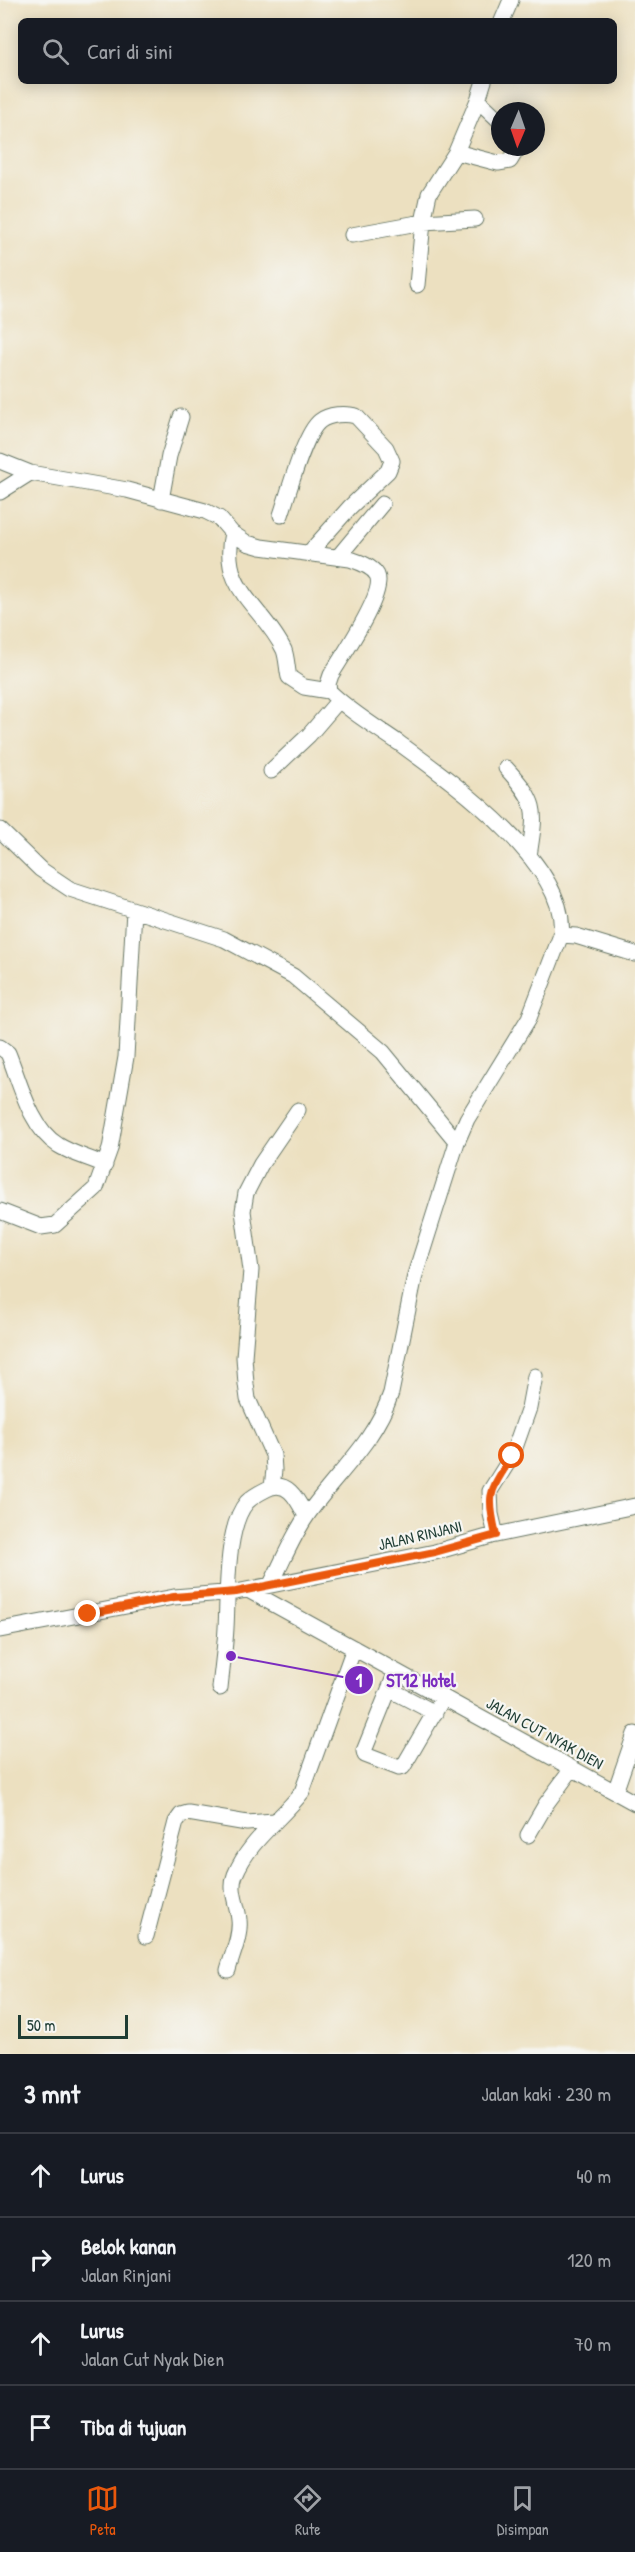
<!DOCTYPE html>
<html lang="id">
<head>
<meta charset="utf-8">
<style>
  body { margin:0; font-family:"Patrick Hand",sans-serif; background:#20242c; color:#f1f3f6 }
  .compass { position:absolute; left:491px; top:102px; width:54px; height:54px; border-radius:50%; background:#171b24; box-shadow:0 3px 15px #0003; rotate:182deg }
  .scale { position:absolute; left:18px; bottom:15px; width:110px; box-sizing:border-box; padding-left:6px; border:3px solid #1f3d34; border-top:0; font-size:16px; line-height:21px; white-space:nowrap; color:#1f3d34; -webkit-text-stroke:4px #f6f6f2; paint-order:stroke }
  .stop { position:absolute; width:18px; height:18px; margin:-14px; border:4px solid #ea580c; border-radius:50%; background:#fff }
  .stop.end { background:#ea580c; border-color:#fff; box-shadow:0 2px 6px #0008 }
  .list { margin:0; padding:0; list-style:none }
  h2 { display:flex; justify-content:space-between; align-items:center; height:78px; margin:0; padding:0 24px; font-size:26px }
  h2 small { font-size:20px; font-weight:400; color:#9ea1a6 }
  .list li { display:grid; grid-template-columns:39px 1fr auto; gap:18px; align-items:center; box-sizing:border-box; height:84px; padding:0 24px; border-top:2px solid #363941 }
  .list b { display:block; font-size:22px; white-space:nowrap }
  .list p { margin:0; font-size:20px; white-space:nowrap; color:#9ea1a6 }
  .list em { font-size:20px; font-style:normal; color:#9ea1a6 }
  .icon { flex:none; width:33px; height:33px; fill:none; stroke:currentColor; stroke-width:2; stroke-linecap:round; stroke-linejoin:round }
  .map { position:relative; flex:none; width:635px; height:2054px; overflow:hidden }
  .search { position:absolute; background:#171b24; box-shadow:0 3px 15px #0003; left:18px; right:18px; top:18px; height:66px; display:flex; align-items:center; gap:15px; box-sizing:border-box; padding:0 21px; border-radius:9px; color:#9ea1a6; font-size:22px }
  .sheet { height:414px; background:#171b24 }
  nav { display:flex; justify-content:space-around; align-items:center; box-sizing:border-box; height:84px; border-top:2px solid #363941; background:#171b24; font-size:16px; color:#9ea1a6 }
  nav a { display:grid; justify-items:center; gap:3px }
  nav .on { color:#ea580c }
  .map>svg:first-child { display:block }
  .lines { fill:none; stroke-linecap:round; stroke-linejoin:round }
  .minor-casing { stroke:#677665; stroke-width:17 }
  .minor { stroke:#fff; stroke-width:15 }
  .route { stroke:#ea580c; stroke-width:8 }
  .labels { text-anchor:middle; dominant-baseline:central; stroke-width:4.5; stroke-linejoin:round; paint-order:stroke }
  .street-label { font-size:16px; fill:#1f3d34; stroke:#f6f6f2 }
  .leader { fill:none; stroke:#7b2cbf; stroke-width:2 }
  .callout-dot { fill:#7b2cbf; stroke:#f6f6f2; stroke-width:2 }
  .mark-label { font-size:18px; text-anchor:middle; font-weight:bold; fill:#fff }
  .callout-label { font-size:18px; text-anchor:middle; font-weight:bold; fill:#7b2cbf; stroke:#f6f6f2; stroke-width:4.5; stroke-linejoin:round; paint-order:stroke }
</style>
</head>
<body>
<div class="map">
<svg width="635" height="2054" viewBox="0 0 635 2054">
  <rect width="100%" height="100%" fill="#f6f6f2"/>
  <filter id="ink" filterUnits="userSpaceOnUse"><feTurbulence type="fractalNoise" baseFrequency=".0167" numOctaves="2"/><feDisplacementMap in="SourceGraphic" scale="12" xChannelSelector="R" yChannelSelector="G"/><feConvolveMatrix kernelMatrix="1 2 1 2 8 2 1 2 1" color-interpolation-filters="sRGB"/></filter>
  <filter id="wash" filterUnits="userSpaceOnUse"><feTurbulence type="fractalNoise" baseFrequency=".008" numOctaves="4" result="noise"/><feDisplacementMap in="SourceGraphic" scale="24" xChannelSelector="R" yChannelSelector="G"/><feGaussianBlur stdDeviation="1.35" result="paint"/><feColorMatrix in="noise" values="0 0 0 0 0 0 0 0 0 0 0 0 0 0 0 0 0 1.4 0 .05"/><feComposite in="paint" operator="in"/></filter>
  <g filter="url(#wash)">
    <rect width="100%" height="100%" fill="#ece0c0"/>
  </g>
  <g filter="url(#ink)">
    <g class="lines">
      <defs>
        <path id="minor" d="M502,21L511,0
          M478,100L500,121
          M456,152L498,163L510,161L516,151L515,147
          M352,235L423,222L475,219
          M417,285L423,222L429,194L456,152L478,100L484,81
          M0,461L30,473L127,490L205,511L219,518L232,533L247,543L261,547L350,559C359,562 372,566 377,575C386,593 341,658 331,675L328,684L329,691C349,711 376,727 399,743C451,781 570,865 561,935
          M0,492L30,473
          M161,500L169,456L181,417
          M281,515C288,495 304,433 320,421C329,414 345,413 356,416L386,448L392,461L388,471L350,507L309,553
          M232,533C219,590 263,606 284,650C287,658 287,669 289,677L304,687L329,691
          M338,557L382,504
          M506,768C539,804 536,810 529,856
          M271,771L309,735L339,700
          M0,830L40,869L70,889L224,939L293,976L383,1052L457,1142
          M0,1047L8,1053C20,1082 30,1128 58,1145C72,1154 90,1158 105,1165
          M0,1211L41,1227L55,1225L96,1188L110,1149L126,1057L134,910
          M272,1487L274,1470L273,1455L248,1399L246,1384L244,1357L251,1270L243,1211L246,1193L261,1164L298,1110
          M496,1535L491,1514L490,1491L512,1456L529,1408L535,1376
          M271,1584C283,1561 293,1535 308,1514C336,1474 375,1442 391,1393L415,1275L457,1142L467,1119L529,1018L561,935L576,936L635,954
          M248,1590L635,1803
          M0,1630L174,1597L236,1592L435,1552L491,1536L635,1506
          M396,1672L364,1751L365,1755L399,1768L403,1767L443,1698
          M220,1688C222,1668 225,1648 226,1628C228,1596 225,1527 247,1502C252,1497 261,1492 267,1489C288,1478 298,1501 306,1516
          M389,1689L435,1713
          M615,1792L635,1734
          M528,1835L546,1804L572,1769
          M146,1936L176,1822L181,1815L188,1813L247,1823L274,1821
          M228,1970C232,1955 241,1936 239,1920C238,1905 229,1890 235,1875C249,1840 281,1820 302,1792L354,1648"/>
      </defs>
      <use href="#minor" class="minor-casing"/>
      <use href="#minor" class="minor"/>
    </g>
  </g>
  <g class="lines" filter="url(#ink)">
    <path class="route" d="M88,1614L174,1597L236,1592L435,1552L496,1535C486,1492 490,1492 512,1456"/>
  </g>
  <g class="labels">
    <g class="street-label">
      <text transform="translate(420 1535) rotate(-13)">JALAN RINJANI</text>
      <text transform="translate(545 1733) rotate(29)">JALAN CUT NYAK DIEN</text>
    </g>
  </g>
  <path class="leader" d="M231 1656L359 1680"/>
  <g class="callout-dot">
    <circle cx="231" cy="1656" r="6"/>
    <circle cx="359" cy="1680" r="15"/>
  </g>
  <g class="mark-label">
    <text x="359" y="1687">1</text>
  </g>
  <g class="callout-label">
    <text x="421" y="1687">ST12 Hotel</text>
  </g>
</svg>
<svg class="compass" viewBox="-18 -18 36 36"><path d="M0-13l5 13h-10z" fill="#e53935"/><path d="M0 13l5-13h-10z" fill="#9ea1a6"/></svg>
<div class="scale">50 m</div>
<div class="stop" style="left:512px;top:1456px"></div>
<div class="stop end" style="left:88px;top:1614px"></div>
<div class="search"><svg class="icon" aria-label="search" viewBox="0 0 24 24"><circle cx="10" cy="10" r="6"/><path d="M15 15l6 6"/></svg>Cari di sini</div>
</div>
<section class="sheet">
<h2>3 mnt<small>Jalan kaki · 230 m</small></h2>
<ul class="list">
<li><svg class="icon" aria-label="ahead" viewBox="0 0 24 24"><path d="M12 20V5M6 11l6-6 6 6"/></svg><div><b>Lurus</b></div><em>40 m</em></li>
<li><svg class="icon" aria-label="right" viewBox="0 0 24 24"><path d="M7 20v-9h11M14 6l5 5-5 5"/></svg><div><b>Belok kanan</b><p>Jalan Rinjani</p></div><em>120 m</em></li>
<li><svg class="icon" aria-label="ahead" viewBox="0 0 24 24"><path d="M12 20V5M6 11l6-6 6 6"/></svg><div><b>Lurus</b><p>Jalan Cut Nyak Dien</p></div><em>70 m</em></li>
<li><svg class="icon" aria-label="arrive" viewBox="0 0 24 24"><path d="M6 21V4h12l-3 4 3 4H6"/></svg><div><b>Tiba di tujuan</b></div></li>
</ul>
</section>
<nav>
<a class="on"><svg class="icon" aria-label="map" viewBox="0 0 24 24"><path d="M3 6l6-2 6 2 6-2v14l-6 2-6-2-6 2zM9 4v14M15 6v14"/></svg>Peta</a>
<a><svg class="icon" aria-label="directions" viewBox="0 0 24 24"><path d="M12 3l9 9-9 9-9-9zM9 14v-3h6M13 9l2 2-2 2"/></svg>Rute</a>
<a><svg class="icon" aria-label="saved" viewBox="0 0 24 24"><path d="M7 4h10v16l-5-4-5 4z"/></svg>Disimpan</a>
</nav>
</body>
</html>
